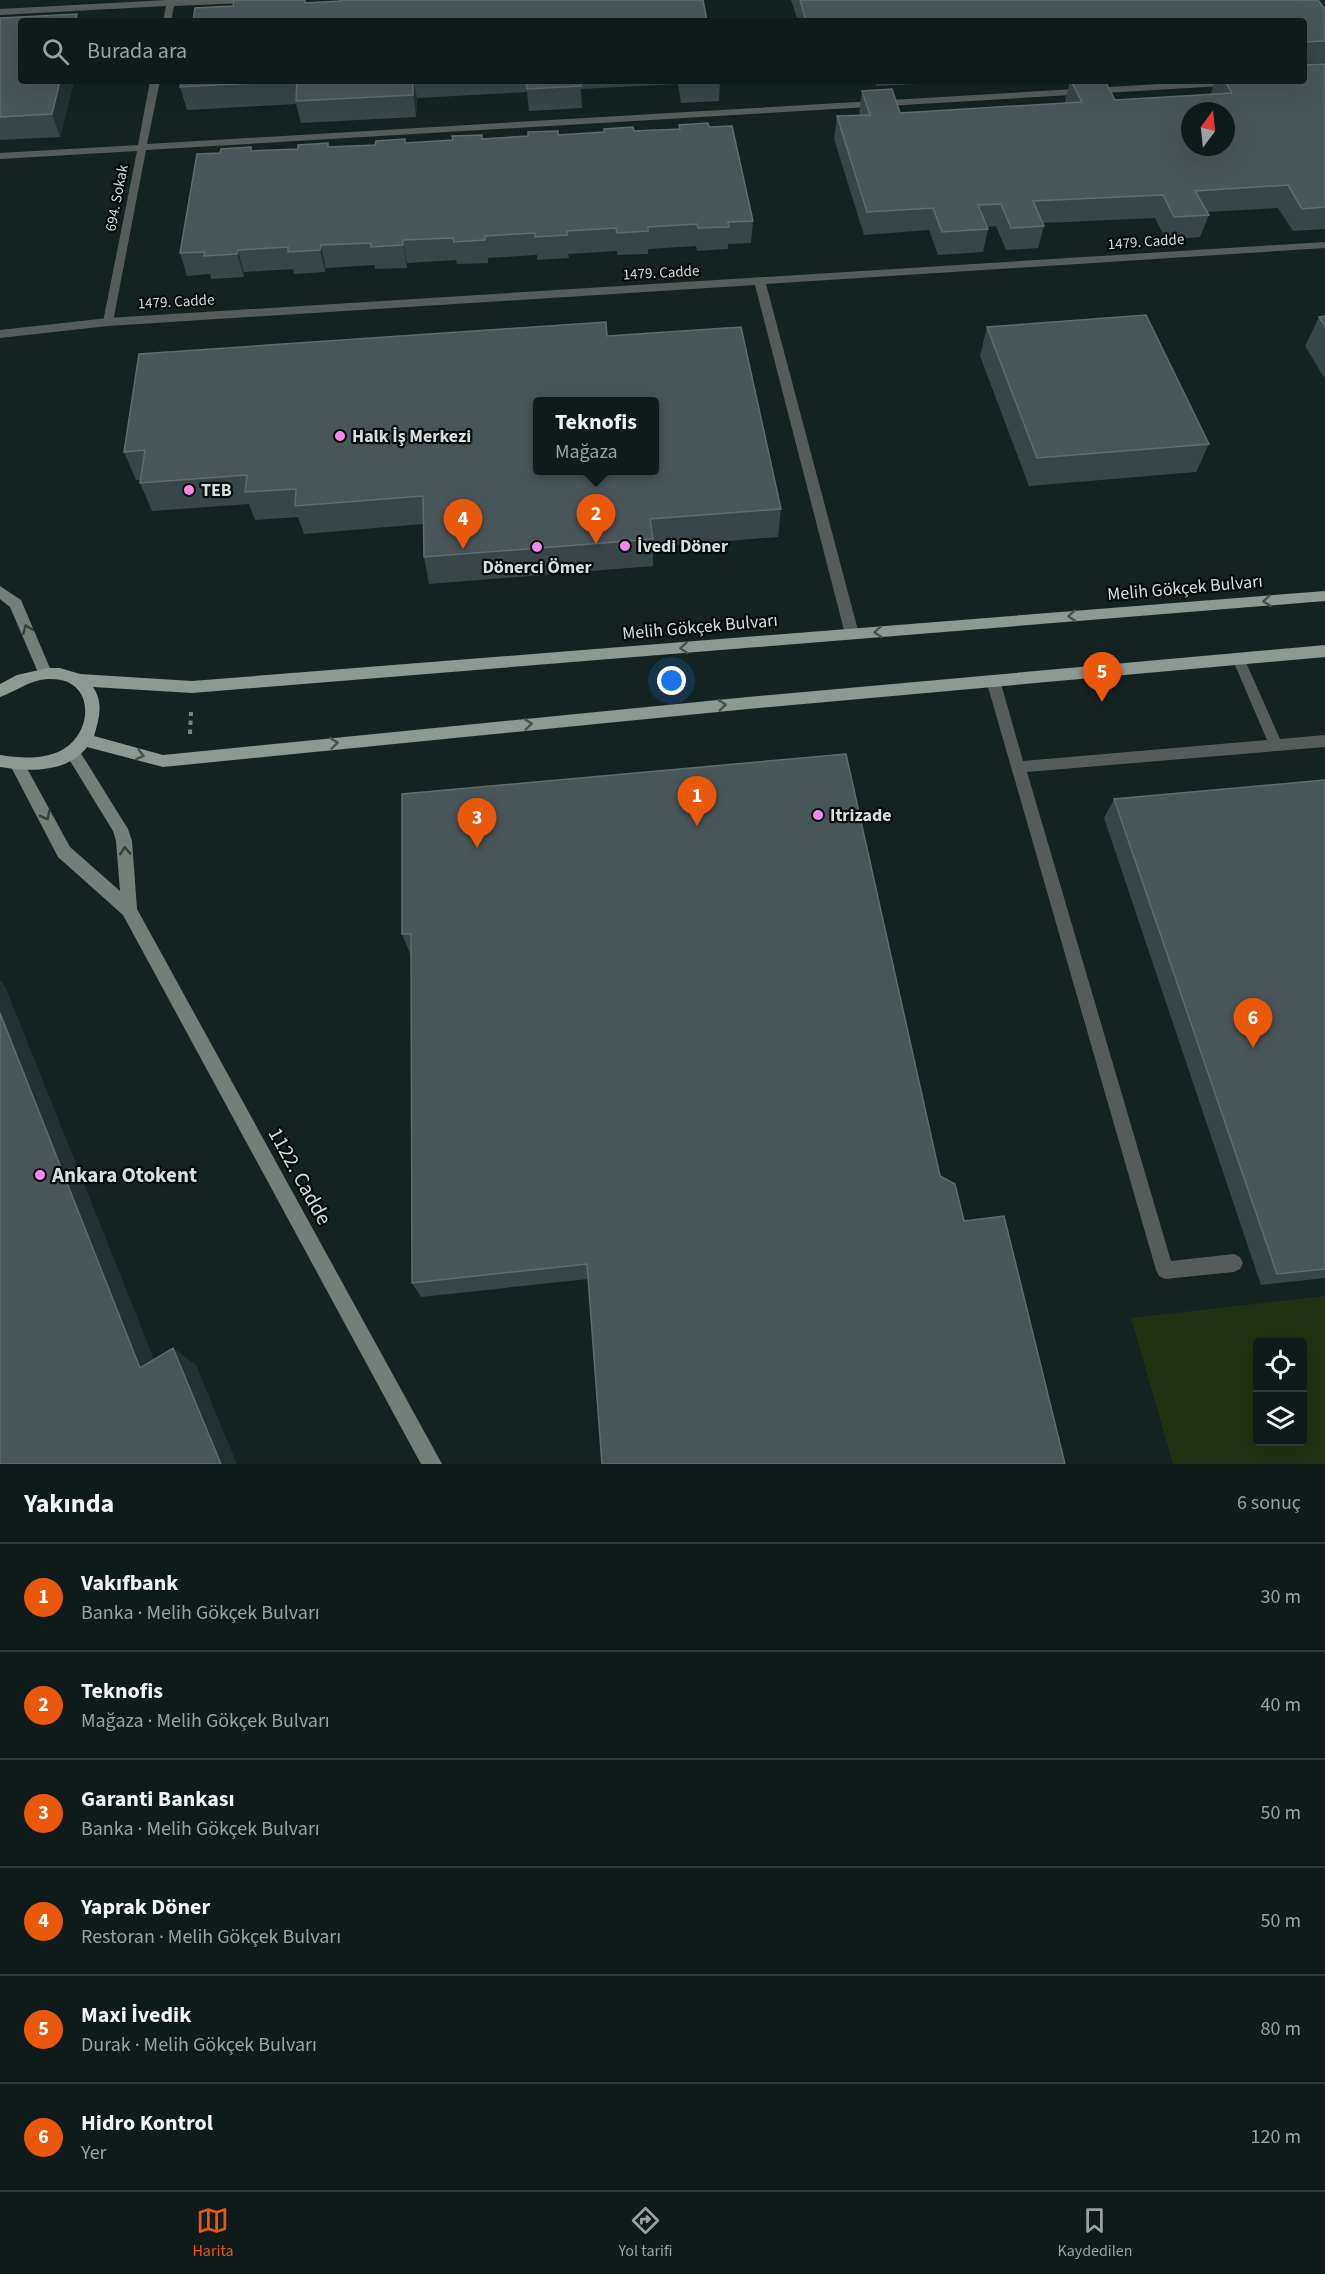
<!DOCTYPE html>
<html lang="tr">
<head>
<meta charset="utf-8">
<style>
  body { margin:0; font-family:"Source Sans 3",sans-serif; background:#1d2727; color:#f1f3f6 }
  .controls { position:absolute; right:18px; bottom:18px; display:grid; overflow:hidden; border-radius:6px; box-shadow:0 6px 24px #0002 }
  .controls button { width:54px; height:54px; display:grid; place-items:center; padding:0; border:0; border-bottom:2px solid #2f3839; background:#0f1a1a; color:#f1f3f6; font:30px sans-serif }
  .compass { position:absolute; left:1181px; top:102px; width:54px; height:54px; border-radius:50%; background:#0f1a1a; box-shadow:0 6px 24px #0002; rotate:15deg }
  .you { position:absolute; left:672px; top:681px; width:21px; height:21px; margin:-15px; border:4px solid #fff; border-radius:50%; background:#1a73e8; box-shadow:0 0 0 9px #1a73e833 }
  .badge { display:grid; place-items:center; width:39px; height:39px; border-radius:50%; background:#ea580c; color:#fff; font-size:20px; font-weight:700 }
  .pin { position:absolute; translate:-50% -50px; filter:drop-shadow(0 2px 3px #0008) }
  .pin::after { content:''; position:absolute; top:32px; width:21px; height:18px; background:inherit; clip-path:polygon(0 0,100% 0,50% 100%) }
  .popup { position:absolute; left:533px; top:397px; width:126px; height:78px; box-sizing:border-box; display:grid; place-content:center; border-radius:6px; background:#0f1a1a; filter:drop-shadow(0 2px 4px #0005); font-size:20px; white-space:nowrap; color:#9ba1a2 }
  .popup b { font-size:22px; color:#f1f3f6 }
  .popup::after { content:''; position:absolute; left:50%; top:100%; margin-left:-12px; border:12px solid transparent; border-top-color:#0f1a1a }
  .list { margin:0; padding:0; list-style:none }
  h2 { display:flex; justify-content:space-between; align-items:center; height:78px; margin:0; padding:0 24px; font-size:26px }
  h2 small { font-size:20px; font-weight:400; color:#9ba1a2 }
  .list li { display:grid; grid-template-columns:39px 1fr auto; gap:18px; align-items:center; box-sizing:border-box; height:108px; padding:0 24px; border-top:2px solid #2f3839 }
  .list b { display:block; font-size:22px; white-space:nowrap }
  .list p { margin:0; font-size:20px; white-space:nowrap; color:#9ba1a2 }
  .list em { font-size:20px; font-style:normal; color:#9ba1a2 }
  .icon { flex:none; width:33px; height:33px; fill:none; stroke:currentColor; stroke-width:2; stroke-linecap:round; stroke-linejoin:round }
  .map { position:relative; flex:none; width:1325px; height:1464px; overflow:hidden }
  .search { position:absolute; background:#0f1a1a; box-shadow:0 6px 24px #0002; left:18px; right:18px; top:18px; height:66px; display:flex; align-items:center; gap:15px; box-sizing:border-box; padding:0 21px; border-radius:6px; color:#9ba1a2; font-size:22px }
  .sheet { height:726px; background:#0f1a1a }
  nav { display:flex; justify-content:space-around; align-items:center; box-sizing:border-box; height:84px; border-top:2px solid #2f3839; background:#0f1a1a; font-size:16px; color:#9ba1a2 }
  nav a { display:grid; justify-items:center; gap:3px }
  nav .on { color:#ea580c }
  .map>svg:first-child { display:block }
  .green { fill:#203114; fill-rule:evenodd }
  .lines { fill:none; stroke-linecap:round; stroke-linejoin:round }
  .path { stroke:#778382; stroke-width:4; stroke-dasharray:4.5 4.5; stroke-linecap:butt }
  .lane { fill:#565c59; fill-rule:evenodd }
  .street { fill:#565c59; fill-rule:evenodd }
  .secondary { fill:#757f7a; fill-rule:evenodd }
  .primary { fill:#8d9993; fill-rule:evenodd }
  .wall { fill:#384649 }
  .shaded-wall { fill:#223133 }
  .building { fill:#495659; stroke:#5f6c6e; stroke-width:1.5; fill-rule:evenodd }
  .oneway { stroke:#49524e }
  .oneway2 { stroke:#373f3c }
  .poi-dot { fill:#f987e9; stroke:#050b0a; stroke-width:2 }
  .labels { text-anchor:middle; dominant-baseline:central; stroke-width:4.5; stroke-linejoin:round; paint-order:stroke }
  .far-street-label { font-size:15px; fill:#d6dfde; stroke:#050b0a }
  .poi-label { font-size:18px; font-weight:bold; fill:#d6dfde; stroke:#050b0a; text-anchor:start }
  .street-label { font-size:18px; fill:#d6dfde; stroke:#050b0a }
  .near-poi-label { font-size:21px; font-weight:bold; fill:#d6dfde; stroke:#050b0a; text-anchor:start }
  .near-street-label { font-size:21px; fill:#d6dfde; stroke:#050b0a }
</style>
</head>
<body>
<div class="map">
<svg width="1325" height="1464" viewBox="0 0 1325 1464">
  <rect width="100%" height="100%" fill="#142322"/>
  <path class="green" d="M1325,1296V1464H1173L1131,1318ZM1258,1342H1302V1442H1258Z"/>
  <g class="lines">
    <path class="path" d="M190,734L191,712"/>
    <path class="lane" d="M167,0H248L244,3L174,6L171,21H163L166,6L0,15V9Z
      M150,81H160L147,144L1210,81H1261L1256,84L146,150L113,322L108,325L103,322L137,151L0,159V153L138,145Z
      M1238,653L1244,658L1280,739L1325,735V747L1027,772L1171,1261L1234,1254L1240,1257L1243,1263L1240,1269L1234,1272L1165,1279L1159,1276L1156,1270L986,680L988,676H998L1000,680L1023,761L1267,740L1232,658Z"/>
    <path class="street" d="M1325,242V248L766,284L859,634L857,638H847L845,634L755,285L108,326L0,338V330L108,318Z"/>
    <path class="secondary" d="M0,586L21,600L52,673L50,677H40L10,607L0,599Z
      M72,745L77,747L128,829L132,841L137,909L442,1464H421L123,915L58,857L10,765L13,761L18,759L23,761L70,847L120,891L116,841L113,831L64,751L67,747Z"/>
    <path class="primary" d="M1325,591V601L192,693L93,687C104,703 99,719 94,736L163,755L748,697L1325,645V657L748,709L163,767L87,747C68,773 28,772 0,767V755C19,758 41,760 60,751C95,734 96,676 48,679C29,680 17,691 0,697V684L17,675L48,668H60L80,674L192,681Z"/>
  </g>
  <path class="wall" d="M791,0H1318L1325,9V63L1304,64V21H798Z
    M0,18L21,81H74L60,137L0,140Z
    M1325,64V229L1293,231L1278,208L1207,212L1209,215L1200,237L1166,240L1155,218L1043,223L1044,226L1038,248L1006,250L996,226L987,227L988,229L983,252L938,255L929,230L864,235L834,139L837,116L859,115L862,91L900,113L1065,103V101L1070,81H1105L1115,100L1212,94L1211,93L1215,81H1304Z
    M182,81H720L719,101L681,103L678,84L581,89L582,108L529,111L527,92L417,98L416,117L301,123L296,104L187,110L180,87Z
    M875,81H980L876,86Z
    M679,125L709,127L753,221L751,243L728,244V249L697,251L696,246L648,249V254L617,255V251L568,254L569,258L537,260V255L488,258V263L457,264L456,260L407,263V268L375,269V265L326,268L325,272L294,274L293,269L244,272V277L211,279L210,274L187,276L180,253L252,151L679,129Z
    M1325,316V379L1305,346L1319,317Z
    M987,327L1209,444L1196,472L1029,486L980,356Z
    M607,336L781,509L778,537L653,547V566L429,584L424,557L423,524L304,534L298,517L255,520L249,504L152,511L140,483V480H136L124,452Z
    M846,754L588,1279L421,1297L412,1283L411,956L402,934Z
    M1325,780V1278L1261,1285L1104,818L1114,799Z"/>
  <path class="shaded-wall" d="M77,14L79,21H75Z
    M60,81H74L60,137L52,114Z
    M413,81H414L417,98L416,117L413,95Z
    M403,240L407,263V268L403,245Z
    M321,245L326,268L325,272L320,250Z
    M238,250L244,272V277L237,254Z
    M0,980L5,986L164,1384L140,1368L0,1013Z
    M173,1348L196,1365L237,1464H221Z"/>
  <path class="building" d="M234,0H305V3L340,1V0H703L707,21H193L195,8L233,6Z
    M800,0H1318L1325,9V41L1304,42V21H806Z
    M77,14L75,21H21V81H60L52,114L0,117V18Z
    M1325,64V207L1302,209L1288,185L1195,191L1209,215L1174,217L1163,195L1033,201L1044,226L1011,228L1001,204L978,205L988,229L942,232L933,208L867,212L837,116L870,115L862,91L892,89L900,113L1082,102L1071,81H1105L1115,100L1232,93L1225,81H1304V65ZM1190,111H1226V147H1190Z
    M182,81H413V95L296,101L297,81L180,87Z
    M526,81H580L581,86L527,89Z
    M708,123L709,127L732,126L753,221L728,222L729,227L698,228L697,224L648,227V231L617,233L616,228L567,231V235L535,237V233L485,236V240L454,242L453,238L403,240V245L371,247V243L321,245L320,250L288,252V247L238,250L237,254L204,256L205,252L180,253L197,154L220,153L221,149L251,147V151L298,149V145L328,143V147L375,145L376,141L405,139V143L453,140L452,136L482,135V139L528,136V132L558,131V135L604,132V129L633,127L634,131L680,129L679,125Z
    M1146,315L1209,444L1037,458L987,327Z
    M1325,316V326L1319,317Z
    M606,322L607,336L741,327L781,509L650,519L653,539L424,557L423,496L295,506L296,489L245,492L247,475L140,483L145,450L124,452L139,354ZM537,402H654V471H537Z
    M846,754L940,1176L955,1184L964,1221L1004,1216L1065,1464H602L587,1264L412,1283L411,934H402V794Z
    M1325,780V1269L1277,1274L1114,799Z
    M0,1013L140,1368L173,1348L221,1464H0Z"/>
  <defs><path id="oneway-chevron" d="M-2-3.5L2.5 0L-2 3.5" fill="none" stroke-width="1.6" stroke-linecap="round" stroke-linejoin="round" transform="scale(1.5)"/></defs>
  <g class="oneway">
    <use href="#oneway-chevron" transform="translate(1267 601) rotate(175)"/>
    <use href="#oneway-chevron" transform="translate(1072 616) rotate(175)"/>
    <use href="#oneway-chevron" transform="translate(878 632) rotate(175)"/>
    <use href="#oneway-chevron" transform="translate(684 648) rotate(175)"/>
    <use href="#oneway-chevron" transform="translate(722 705) rotate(-6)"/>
    <use href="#oneway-chevron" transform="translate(528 724) rotate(-6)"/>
    <use href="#oneway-chevron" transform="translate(334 743) rotate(-6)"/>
    <use href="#oneway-chevron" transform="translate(140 755) rotate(14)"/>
  </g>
  <g class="oneway2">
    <use href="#oneway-chevron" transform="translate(27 629) rotate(-112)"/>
    <use href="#oneway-chevron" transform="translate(46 816) rotate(62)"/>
    <use href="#oneway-chevron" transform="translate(125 851) rotate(-94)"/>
  </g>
  <g class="poi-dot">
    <circle cx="340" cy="436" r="6"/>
    <circle cx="189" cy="490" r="6"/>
    <circle cx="625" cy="546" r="6"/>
    <circle cx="537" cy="547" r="6"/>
    <circle cx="818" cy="815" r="6"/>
    <circle cx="40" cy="1175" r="6"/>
  </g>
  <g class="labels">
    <g class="far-street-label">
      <text transform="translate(117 198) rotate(-79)">694. Sokak</text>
      <text transform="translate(1146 242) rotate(-4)">1479. Cadde</text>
      <text transform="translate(661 273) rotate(-3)">1479. Cadde</text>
      <text transform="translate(176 302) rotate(-3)">1479. Cadde</text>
    </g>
    <g class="poi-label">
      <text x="352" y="436">Halk İş Merkezi</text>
      <text x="201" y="490">TEB</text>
      <text x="637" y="546">İvedi Döner</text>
      <text x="537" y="567" text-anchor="middle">Dönerci Ömer</text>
      <text x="830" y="815">Itrizade</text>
    </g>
    <g class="street-label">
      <text transform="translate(1185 588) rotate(-5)">Melih Gökçek Bulvarı</text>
      <text transform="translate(700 627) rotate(-5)">Melih Gökçek Bulvarı</text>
    </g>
    <g class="near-poi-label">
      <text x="52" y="1175">Ankara Otokent</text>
    </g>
    <g class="near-street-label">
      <text transform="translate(300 1176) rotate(61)">1122. Cadde</text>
    </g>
  </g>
</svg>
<div class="controls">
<button><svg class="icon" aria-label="locate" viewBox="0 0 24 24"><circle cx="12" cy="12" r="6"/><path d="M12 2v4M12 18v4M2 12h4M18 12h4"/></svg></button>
<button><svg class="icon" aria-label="layers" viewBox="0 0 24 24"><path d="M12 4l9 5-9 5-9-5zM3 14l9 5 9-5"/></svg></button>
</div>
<svg class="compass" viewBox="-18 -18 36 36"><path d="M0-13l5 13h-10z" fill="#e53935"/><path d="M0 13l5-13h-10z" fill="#9ba1a2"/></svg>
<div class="you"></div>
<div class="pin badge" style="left:697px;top:826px">1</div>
<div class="pin badge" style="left:596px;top:544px">2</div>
<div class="popup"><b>Teknofis</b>Mağaza</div>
<div class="pin badge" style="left:477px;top:848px">3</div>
<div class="pin badge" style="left:463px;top:549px">4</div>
<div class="pin badge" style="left:1102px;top:702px">5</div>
<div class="pin badge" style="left:1253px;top:1048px">6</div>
<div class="search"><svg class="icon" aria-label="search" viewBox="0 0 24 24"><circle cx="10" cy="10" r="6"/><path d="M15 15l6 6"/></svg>Burada ara</div>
</div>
<section class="sheet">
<h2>Yakında<small>6 sonuç</small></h2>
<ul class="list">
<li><span class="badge">1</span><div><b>Vakıfbank</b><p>Banka · Melih Gökçek Bulvarı</p></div><em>30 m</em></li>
<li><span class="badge">2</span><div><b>Teknofis</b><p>Mağaza · Melih Gökçek Bulvarı</p></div><em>40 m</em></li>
<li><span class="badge">3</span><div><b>Garanti Bankası</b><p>Banka · Melih Gökçek Bulvarı</p></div><em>50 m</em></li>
<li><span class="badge">4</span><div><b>Yaprak Döner</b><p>Restoran · Melih Gökçek Bulvarı</p></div><em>50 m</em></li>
<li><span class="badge">5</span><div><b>Maxi İvedik</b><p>Durak · Melih Gökçek Bulvarı</p></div><em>80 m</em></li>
<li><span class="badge">6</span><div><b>Hidro Kontrol</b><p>Yer</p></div><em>120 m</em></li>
</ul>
</section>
<nav>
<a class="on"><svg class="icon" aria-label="map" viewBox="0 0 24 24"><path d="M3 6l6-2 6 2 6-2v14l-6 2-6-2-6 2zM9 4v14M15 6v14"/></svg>Harita</a>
<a><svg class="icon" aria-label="directions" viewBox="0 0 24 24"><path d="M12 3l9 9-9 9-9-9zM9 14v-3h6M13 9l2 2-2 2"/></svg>Yol tarifi</a>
<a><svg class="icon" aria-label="saved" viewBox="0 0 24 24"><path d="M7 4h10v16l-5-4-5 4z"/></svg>Kaydedilen</a>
</nav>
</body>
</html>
